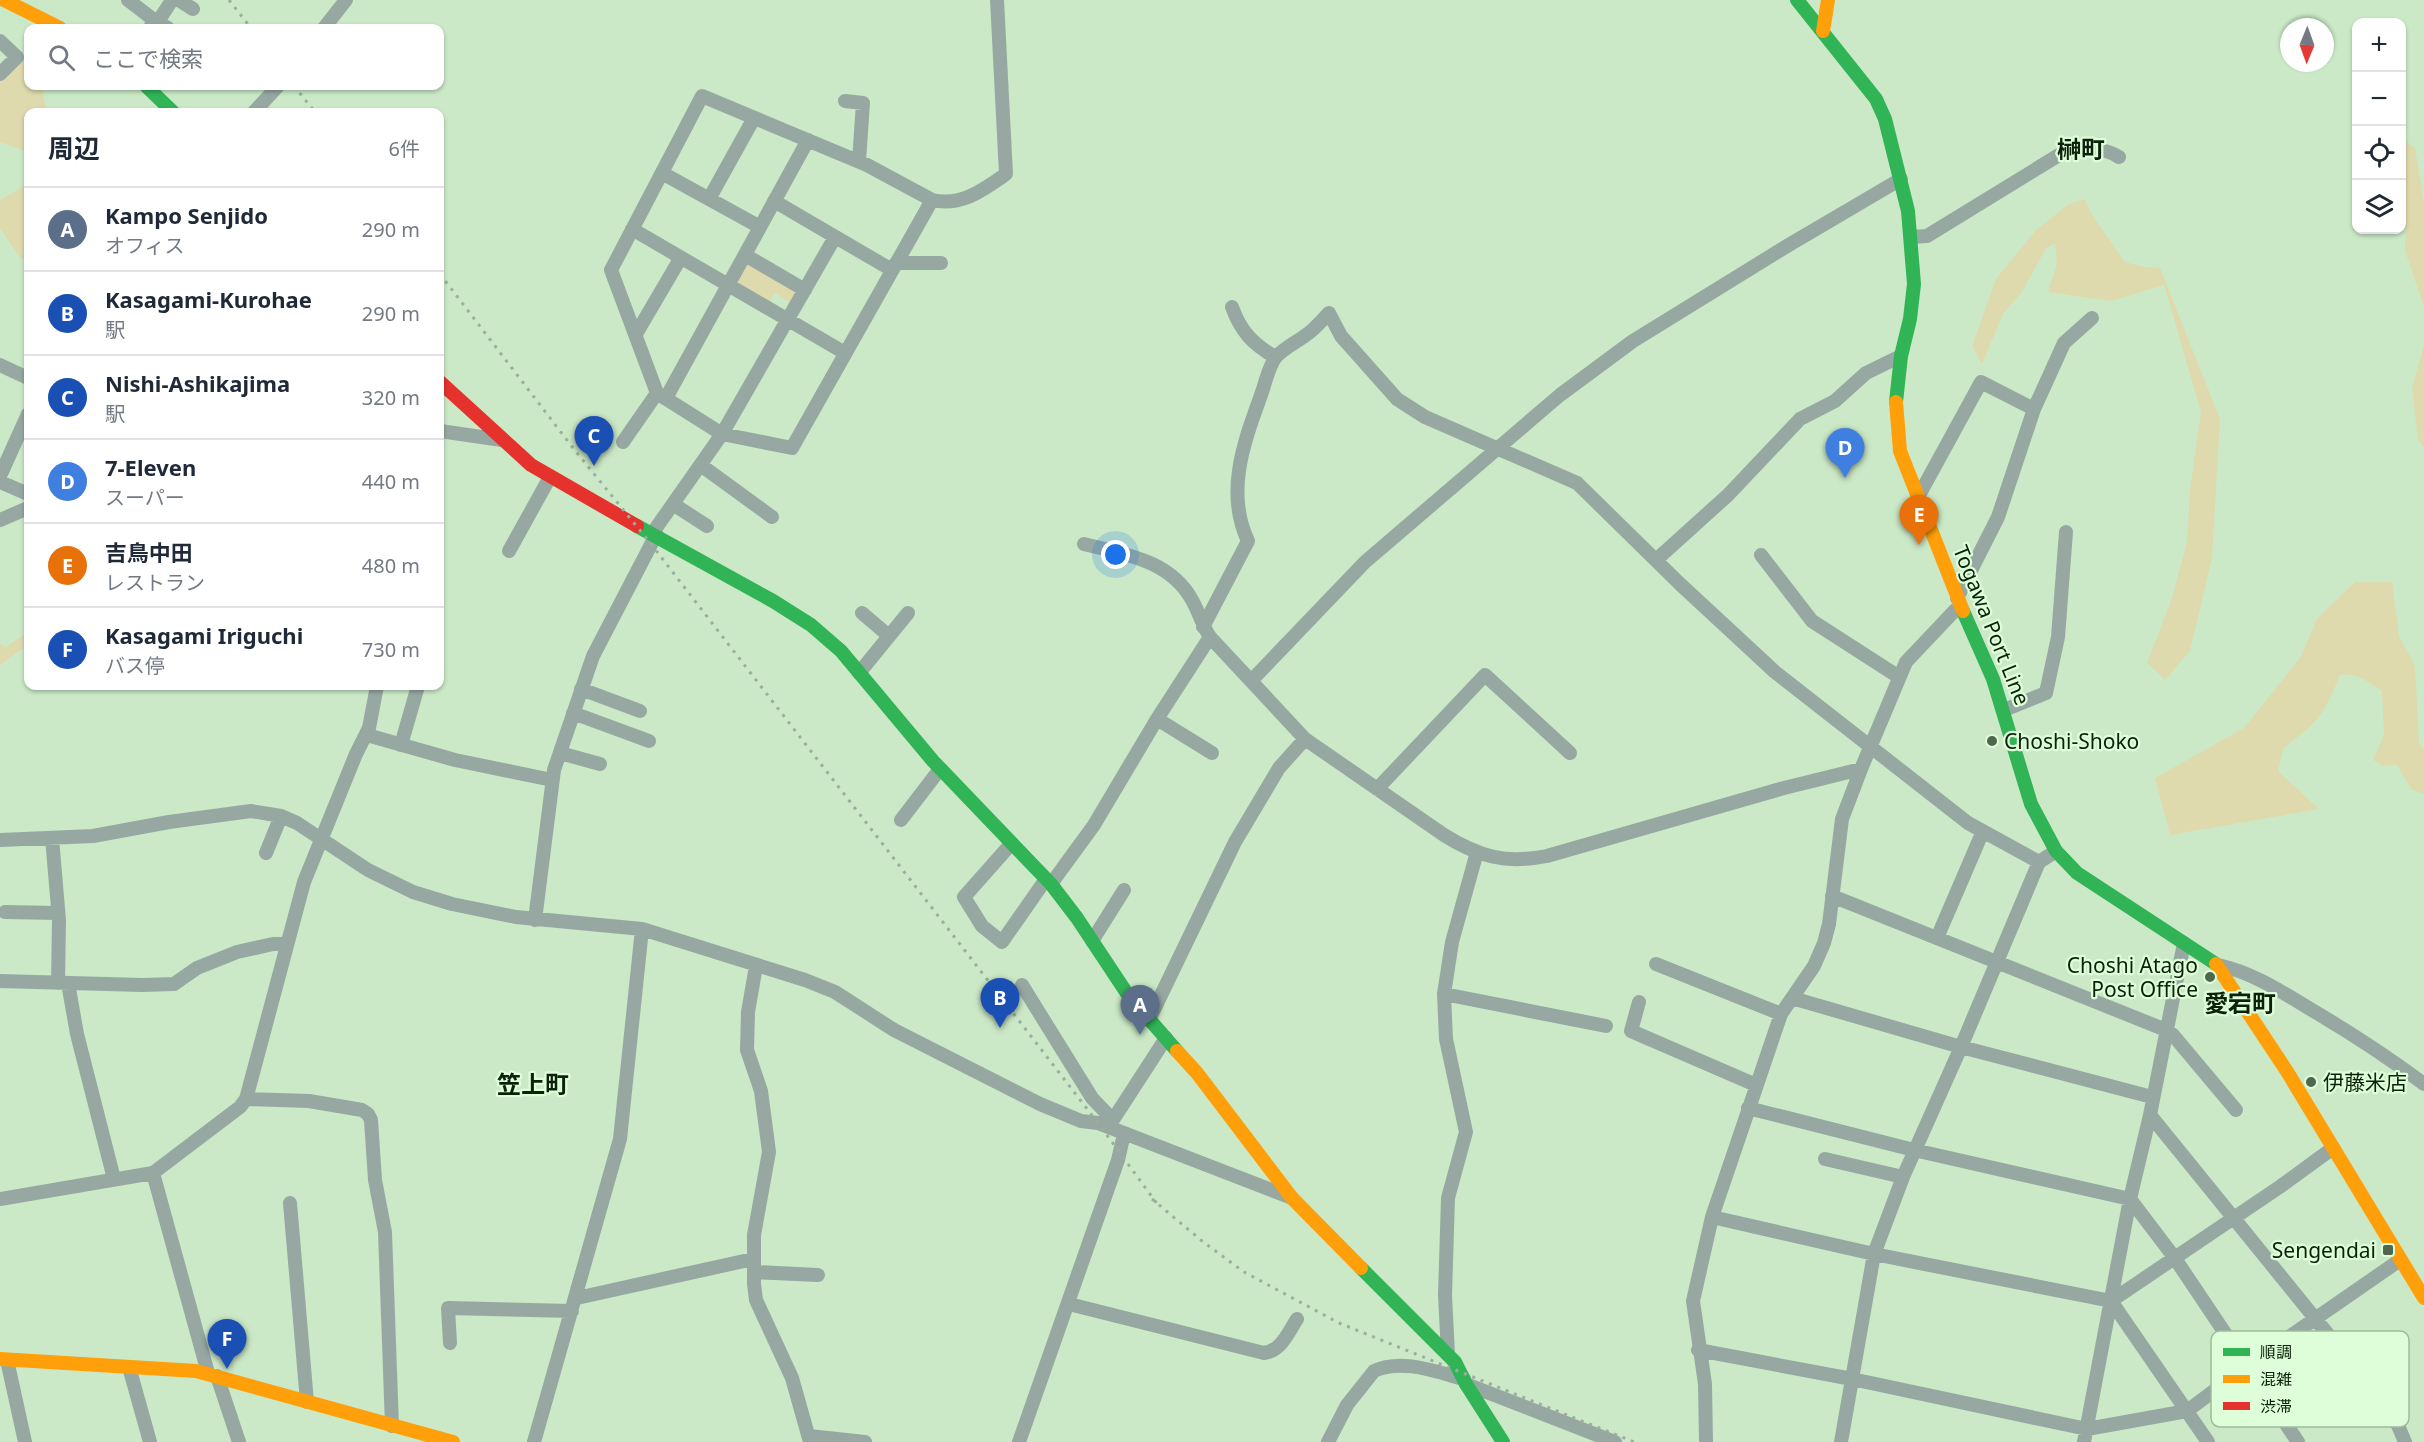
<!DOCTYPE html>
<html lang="ja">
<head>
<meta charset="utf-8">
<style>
  body { margin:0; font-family:"Noto Sans","Noto Sans JP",sans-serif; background:#f2f2f3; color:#1f2937 }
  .controls { position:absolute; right:18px; top:18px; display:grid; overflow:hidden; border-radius:12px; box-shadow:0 2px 4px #0004 }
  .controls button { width:54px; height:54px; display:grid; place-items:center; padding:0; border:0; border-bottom:2px solid #e0e1e3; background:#fff; color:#1f2937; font:30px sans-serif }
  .compass { position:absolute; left:2280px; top:18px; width:54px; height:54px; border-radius:50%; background:#fff; box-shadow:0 2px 4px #0004; rotate:181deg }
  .you { position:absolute; left:1116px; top:555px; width:21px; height:21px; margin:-15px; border:4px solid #fff; border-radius:50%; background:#1a73e8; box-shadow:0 0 0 9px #1a73e833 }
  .badge { display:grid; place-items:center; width:39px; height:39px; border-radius:50%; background:#4f674c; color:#fff; font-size:20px; font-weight:700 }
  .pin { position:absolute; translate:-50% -50px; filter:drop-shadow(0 2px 3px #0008) }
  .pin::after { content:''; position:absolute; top:32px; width:21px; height:18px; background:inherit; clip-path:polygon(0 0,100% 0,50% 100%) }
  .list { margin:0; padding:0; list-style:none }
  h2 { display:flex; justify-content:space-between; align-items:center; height:78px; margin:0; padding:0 24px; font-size:26px }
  h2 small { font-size:20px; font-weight:400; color:#747a83 }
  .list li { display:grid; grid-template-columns:39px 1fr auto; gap:18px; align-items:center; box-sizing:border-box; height:84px; padding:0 24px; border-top:2px solid #e0e1e3 }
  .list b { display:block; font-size:22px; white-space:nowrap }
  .list p { margin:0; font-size:20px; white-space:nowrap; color:#747a83 }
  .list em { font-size:20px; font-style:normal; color:#747a83 }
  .icon { flex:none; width:33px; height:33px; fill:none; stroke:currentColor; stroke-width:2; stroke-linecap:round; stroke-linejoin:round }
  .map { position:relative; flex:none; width:2424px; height:1442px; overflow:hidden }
  .search { position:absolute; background:#fff; box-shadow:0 2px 4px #0004; left:24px; top:24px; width:420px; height:66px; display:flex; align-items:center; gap:15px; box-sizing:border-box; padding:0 21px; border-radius:12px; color:#747a83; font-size:22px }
  .panel { position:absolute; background:#fff; box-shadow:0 2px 4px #0004; left:24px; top:108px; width:420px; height:582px; border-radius:12px }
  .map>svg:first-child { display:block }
  .green { fill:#dedaad }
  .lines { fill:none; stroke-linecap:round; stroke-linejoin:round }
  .street { stroke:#97a8a3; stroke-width:14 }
  .fast { stroke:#30b455; stroke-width:14 }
  .slow { stroke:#ff9f0a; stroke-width:14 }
  .jam { stroke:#e5322d; stroke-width:14 }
  .rail { stroke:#9bae9e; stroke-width:3; stroke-dasharray:3 6; stroke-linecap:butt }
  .poi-dot { fill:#4f674c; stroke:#ddfed8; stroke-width:2 }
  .labels { text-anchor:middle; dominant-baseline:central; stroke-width:4.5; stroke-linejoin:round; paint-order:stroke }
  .street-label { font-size:21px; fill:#0c2109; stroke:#ddfed8 }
  .poi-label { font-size:21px; fill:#0c2109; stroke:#ddfed8; text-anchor:start }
  .quarter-label { font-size:24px; font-weight:bold; fill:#0c2109; stroke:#ddfed8 }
  .key { fill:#ddfed8; stroke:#9ebc9a; stroke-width:1.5 }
  .key-label { font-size:16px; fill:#0c2109 }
</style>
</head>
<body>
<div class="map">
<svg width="2424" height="1442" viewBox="0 0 2424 1442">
  <rect width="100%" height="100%" fill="#cbe9c7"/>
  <path class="green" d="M28,53V86H41L47,112H28V152L0,142V79Z
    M2402,138L2415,148L2424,202V307L2405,251L2406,206L2402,189Z
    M28,184V260L20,258L0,228V200Z
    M2084,199L2093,216L2125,262L2144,267L2160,268L2220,419L2212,558L2190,651L2165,680L2147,663L2172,598L2187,542L2190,490L2201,412L2164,285L2111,301L2048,292L2057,264L2055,244L2046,248L2022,292L2003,314L1982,364L1972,346L1996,279L2036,230L2069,204Z
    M753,263L799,291L792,304L775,293L768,304L737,284L747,265Z
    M2424,345V447L2418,440L2412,388Z
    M2355,582H2392L2399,636L2415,666L2419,743L2424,749V794L2412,790L2396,764L2384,766L2373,760L2384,735L2382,691C2370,683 2356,672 2340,675C2324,714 2318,723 2284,747L2278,771L2319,809L2170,835L2155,778L2244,728L2300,658L2317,619Z
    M28,632V645L0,665V644L6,647Z"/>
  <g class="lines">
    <path class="street" d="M128,0L154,20L150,28
      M179,0L193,9
      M168,28L154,20L161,17L172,0
      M324,28L346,0
      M0,41L17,57L0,74
      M845,101L863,103L859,161
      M254,112L278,86
      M662,173L760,227
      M709,199L754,118
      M932,200L792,448L722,434L657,393L611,270L702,96L867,165L932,200C961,207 983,190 1006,174L997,0
      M774,201L892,270
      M632,229L845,353
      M1911,237L1927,236L2059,155C2078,147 2102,146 2119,157
      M745,255L805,290
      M896,263H941
      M1232,307C1241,332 1253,344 1275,357
      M636,334L680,259
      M0,365L28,378
      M666,398L808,140
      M440,431L502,440
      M623,442L657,393
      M702,466L772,517
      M0,476L28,414
      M0,482L28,494
      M1917,499L1981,382L2034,409
      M673,504L707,526
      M0,520L28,508
      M1084,544C1124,554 1170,560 1192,600C1199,612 1202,625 1210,637L1305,739L1444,835C1479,857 1506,864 1547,856L1784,788L1861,769
      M509,551L550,477
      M1761,555L1812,621L1899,677
      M1656,560L1728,495L1800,419L1835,401L1866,373L1901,356
      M1957,598L1998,517L2034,409L2064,343L2092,318
      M862,613L889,636
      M1203,627L1248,541C1225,492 1244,442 1261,395C1265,384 1269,365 1276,357C1284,348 1297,342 1306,335C1315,329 1322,320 1329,313L1341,336L1397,399L1425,417L1577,483L1680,584L1775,672L1968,823L2039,862
      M859,673L908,613
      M1251,681L1365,562L1560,395L1633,341L1787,246L1901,179
      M581,689L640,711
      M2004,710L2046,693L2058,637L2066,532
      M573,713L649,741
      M1157,719L1212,753
      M367,735L455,760L552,780
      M401,745L418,686
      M560,753L600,764
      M1377,789L1485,675L1570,753
      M901,820L940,769
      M52,838L59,920L58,983
      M0,840L93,836L169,822L251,811L281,816L297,823L368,870L413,892L452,904L516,917L642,929L805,980L835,992L894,1030L1040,1104L1081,1121L1098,1123L1292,1198
      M1011,844L964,897L982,926L1002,942L1046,879
      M266,853L281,816
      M1051,884L1094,825L1157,719L1210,637
      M1832,896L2166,1030L2173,1035L2236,1110
      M5,912L57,913
      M535,920L554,770L593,656L656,535V528L722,434L835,237
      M1937,938L1983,831
      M1092,941L1124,890
      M1656,964L1781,1014
      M2218,965C2255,973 2285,994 2317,1013C2354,1035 2389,1058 2424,1084
      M756,966L748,1012L747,1050L761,1091L769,1152L754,1235V1284L756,1300L792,1378L810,1442
      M0,981L142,985L174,984L197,968L237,952L273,944H286
      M68,983L77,1034L114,1179
      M1022,985L1092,1098L1112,1119
      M1444,994L1606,1026
      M1792,998L1961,1047L2152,1097
      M1639,1002L1631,1031L1756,1085
      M1149,1020L1235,842L1279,768L1305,739
      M246,1099L309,1101L362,1110L368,1114L371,1120L375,1180L385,1232L392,1426
      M1748,1108L1914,1150L2130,1199L2174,1257L2298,1442
      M2150,1115L2335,1343C2364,1372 2390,1402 2405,1442
      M1109,1126L1166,1038
      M1825,1159L1903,1177
      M153,1173L208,1373
      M0,1199L153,1173L240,1107L246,1099L304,882L356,754L369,728L377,686
      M290,1203L307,1402
      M1712,1217L1874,1254L2111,1301L2208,1442
      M754,1272L818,1275
      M577,1298L753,1259
      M2111,1301L2281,1186L2333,1148
      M1069,1304L1264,1353C1281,1351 1288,1333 1297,1319
      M450,1343L448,1308L572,1311
      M1698,1350L1852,1379L2087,1429L2187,1411L2247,1366L2400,1260
      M1448,1354L1445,1295L1448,1198L1466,1132L1446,1039L1444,994L1452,942L1477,852
      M7,1360L25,1442
      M129,1367L150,1442
      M217,1376L239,1442
      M1466,1384L1615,1442
      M809,1436L865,1442
      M534,1442L620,1139L642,929
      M1019,1442L1118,1160L1124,1134
      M1328,1442L1347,1405L1374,1371C1401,1358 1437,1372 1464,1379
      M1706,1442L1705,1384L1693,1301L1712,1217L1781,1014L1814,966L1824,943L1829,924L1842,819L1861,769L1906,662L1960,605
      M1841,1442L1874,1254L1903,1177L1961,1047L2039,862L2056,851
      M2084,1442L2130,1199L2150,1115L2184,943"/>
    <path class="fast" d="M1797,0L1876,99L1885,119L1908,211L1914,284L1910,319L1901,356L1896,402
      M146,86L173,112
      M637,526L773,601L811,625L841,651L933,761L1051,884L1077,918L1128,995L1177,1051
      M1963,611L1993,679L2031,804L2056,851L2077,873L2216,964
      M1361,1268L1455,1362L1466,1384L1503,1442"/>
    <path class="slow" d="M4,0L60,28
      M1823,31L1828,0
      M1896,402L1900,451L1963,611
      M2216,964L2288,1073L2424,1298
      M1177,1051L1197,1073L1292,1198L1361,1268
      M0,1359L196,1371L453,1442"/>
    <path class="jam" d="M440,382L531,465L637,526"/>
    <path class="rail" d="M229,0L251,28
      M294,86L315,112
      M440,274L573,448L651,544L1098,1123L1158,1205
      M1152,1199L1202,1241L1244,1272L1339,1323L1634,1442"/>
  </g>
  <g class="poi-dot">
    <circle cx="1992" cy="741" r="6"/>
    <circle cx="2210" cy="977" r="6"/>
    <circle cx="2311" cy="1082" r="6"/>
    <rect x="2382" y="1244" width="12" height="12" rx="3"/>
  </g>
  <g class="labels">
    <g class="street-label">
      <text transform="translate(1992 625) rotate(68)">Togawa Port Line</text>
    </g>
    <g class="poi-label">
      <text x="2004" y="741">Choshi-Shoko</text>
      <text x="2198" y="965" text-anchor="end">Choshi Atago<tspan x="2198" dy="24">Post Office</tspan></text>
      <text x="2323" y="1082">伊藤米店</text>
      <text x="2376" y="1250" text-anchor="end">Sengendai</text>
    </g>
    <g class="quarter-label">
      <text x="2081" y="148">榊町</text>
      <text x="2240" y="1002">愛宕町</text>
      <text x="533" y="1083">笠上町</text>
    </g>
  </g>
  <rect x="2211" y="1331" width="198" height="96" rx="9" class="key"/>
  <rect x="2223" y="1348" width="27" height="8" fill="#30b455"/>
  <rect x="2223" y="1375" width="27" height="8" fill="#ff9f0a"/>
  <rect x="2223" y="1402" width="27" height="8" fill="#e5322d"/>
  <g class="key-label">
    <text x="2260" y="1358">順調</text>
    <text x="2260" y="1385">混雑</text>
    <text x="2260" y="1412">渋滞</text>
  </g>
</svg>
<div class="controls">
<button>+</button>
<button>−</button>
<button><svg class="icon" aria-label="locate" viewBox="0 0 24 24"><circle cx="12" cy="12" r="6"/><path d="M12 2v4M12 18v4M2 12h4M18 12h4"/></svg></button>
<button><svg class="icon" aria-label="layers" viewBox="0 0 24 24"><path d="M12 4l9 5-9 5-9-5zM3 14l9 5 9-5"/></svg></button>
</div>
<svg class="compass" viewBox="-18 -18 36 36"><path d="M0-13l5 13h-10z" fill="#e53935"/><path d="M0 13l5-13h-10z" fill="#747a83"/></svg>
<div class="you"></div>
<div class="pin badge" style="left:1140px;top:1035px;background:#5c6f8a">A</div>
<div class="pin badge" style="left:1000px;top:1028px;background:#1a4fb4">B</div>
<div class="pin badge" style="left:594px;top:466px;background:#1a4fb4">C</div>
<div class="pin badge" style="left:1845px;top:478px;background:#3f7fe0">D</div>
<div class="pin badge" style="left:1919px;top:545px;background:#e8710a">E</div>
<div class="pin badge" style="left:227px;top:1369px;background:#1a4fb4">F</div>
<div class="search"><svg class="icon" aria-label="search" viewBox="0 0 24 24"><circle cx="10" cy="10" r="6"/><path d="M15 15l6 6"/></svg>ここで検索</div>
<section class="panel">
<h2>周辺<small>6件</small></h2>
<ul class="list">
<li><span class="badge" style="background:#5c6f8a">A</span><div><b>Kampo Senjido</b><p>オフィス</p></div><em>290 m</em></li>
<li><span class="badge" style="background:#1a4fb4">B</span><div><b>Kasagami-Kurohae</b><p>駅</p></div><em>290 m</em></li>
<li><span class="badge" style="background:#1a4fb4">C</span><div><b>Nishi-Ashikajima</b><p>駅</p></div><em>320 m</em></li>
<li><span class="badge" style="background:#3f7fe0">D</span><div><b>7-Eleven</b><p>スーパー</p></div><em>440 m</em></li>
<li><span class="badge" style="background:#e8710a">E</span><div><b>吉鳥中田</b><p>レストラン</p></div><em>480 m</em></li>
<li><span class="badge" style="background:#1a4fb4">F</span><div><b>Kasagami Iriguchi</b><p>バス停</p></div><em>730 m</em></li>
</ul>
</section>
</div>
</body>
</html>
